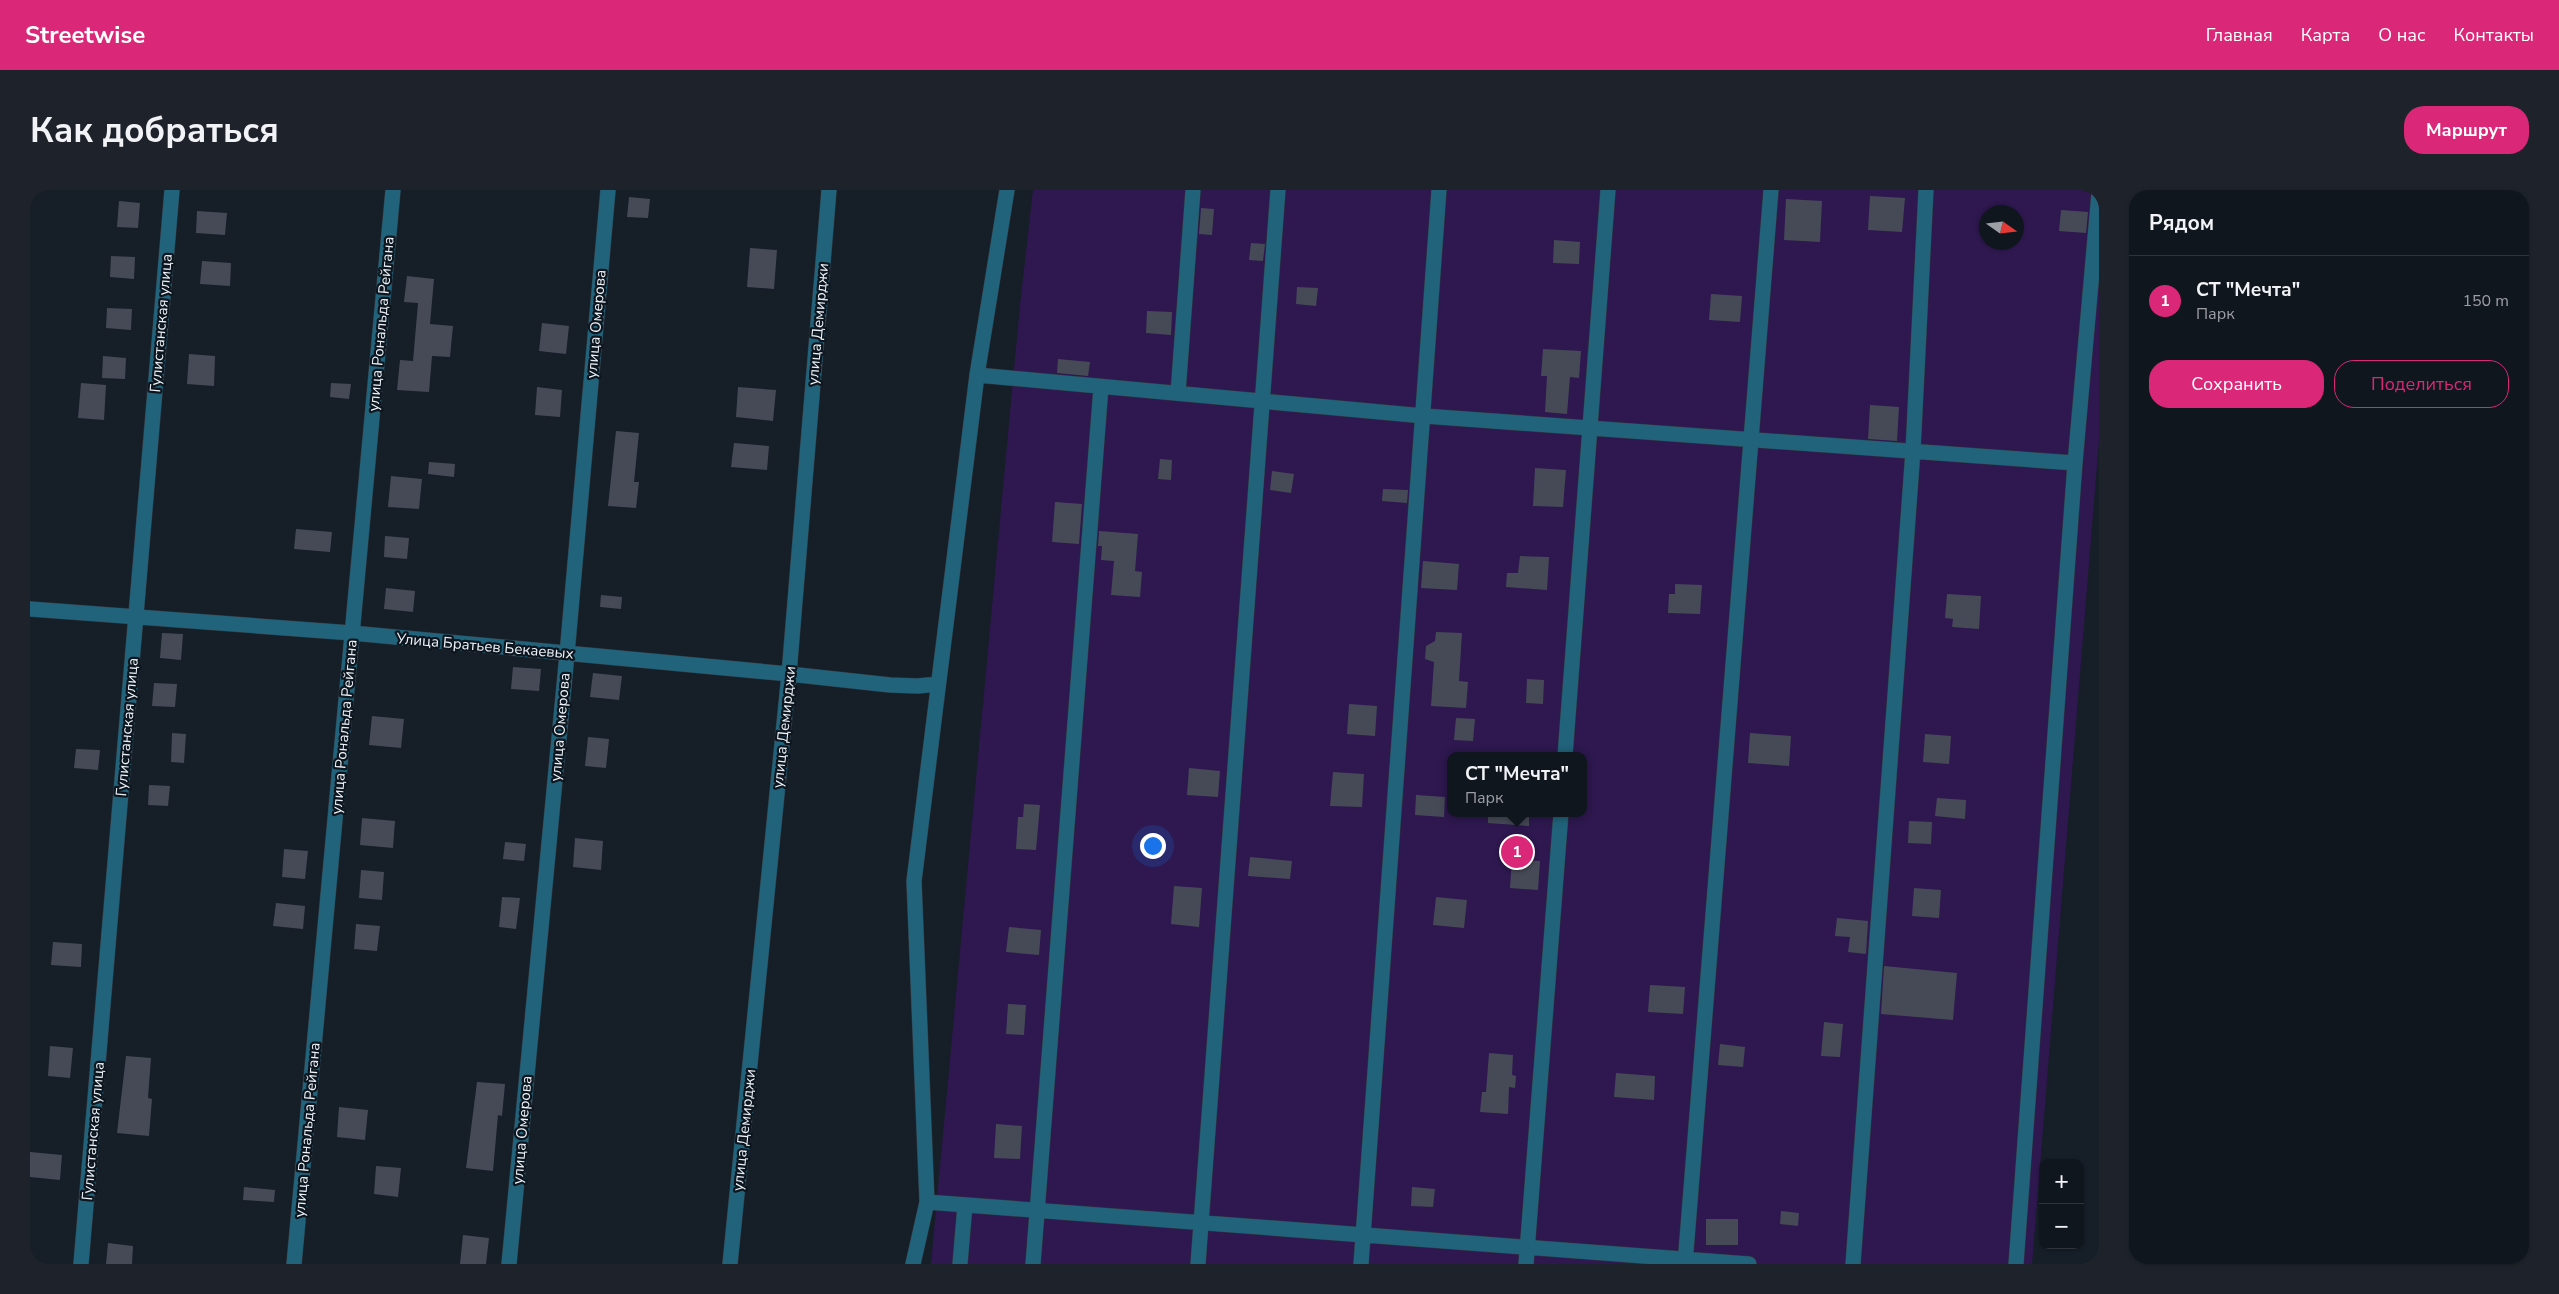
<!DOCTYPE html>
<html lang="ru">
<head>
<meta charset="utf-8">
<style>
  body { margin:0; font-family:"Nunito Sans",sans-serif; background:#1e232b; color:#f1f3f6 }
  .controls { position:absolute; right:15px; bottom:15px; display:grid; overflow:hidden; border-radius:10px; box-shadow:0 1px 4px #0004 }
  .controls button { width:45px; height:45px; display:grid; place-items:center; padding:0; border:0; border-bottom:1px solid #30353c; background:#10161e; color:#f1f3f6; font:25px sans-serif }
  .compass { position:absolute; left:1949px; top:15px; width:45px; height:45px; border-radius:50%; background:#10161e; box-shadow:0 1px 4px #0004; rotate:104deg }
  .you { position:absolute; left:1122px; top:655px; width:18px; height:18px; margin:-12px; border:4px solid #fff; border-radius:50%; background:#1a73e8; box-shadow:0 0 0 8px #1a73e833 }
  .badge { display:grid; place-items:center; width:32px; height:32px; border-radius:50%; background:#db2777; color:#fff; font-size:16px; font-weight:700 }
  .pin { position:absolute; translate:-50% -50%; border:2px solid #fff; box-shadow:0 1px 5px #0006 }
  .popup { position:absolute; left:1417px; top:562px; width:140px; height:65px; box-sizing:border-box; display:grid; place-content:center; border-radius:10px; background:#10161e; filter:drop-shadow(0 1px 4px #0005); font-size:16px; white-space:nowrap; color:#9c9fa4 }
  .popup b { font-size:19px; color:#f1f3f6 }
  .popup::after { content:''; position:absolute; left:50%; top:100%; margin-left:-10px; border:10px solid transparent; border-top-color:#10161e }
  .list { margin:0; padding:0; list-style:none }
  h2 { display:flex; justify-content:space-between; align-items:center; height:65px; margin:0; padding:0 20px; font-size:21px }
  h2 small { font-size:16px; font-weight:400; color:#9c9fa4 }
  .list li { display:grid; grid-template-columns:32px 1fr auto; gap:15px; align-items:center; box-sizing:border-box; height:90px; padding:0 20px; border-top:1px solid #30353c }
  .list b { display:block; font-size:19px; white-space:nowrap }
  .list p { margin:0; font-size:16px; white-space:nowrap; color:#9c9fa4 }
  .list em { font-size:16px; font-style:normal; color:#9c9fa4 }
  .actions { display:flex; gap:10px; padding:15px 20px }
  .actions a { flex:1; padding:11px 0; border:1px solid #db2777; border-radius:20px; text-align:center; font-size:18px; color:#db2777 }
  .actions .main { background:#db2777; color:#fff }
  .map { position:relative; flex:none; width:2069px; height:1074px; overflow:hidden; border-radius:20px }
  header { display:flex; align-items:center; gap:30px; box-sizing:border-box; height:70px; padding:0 25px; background:#db2777; color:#fff }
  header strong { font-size:24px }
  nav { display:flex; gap:28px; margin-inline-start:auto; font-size:18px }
  .intro { display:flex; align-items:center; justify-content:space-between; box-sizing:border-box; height:120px; padding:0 30px }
  h1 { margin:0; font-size:35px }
  .button { padding:12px 22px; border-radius:20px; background:#db2777; color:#fff; font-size:18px; font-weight:700 }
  main { display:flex; gap:30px; padding:0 30px }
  aside { flex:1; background:#10161e; border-radius:20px; box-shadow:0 1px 4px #0004 }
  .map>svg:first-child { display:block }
  .green { fill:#2e184f; fill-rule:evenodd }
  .building { fill:#464a57 }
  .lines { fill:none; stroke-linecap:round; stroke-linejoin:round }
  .minor-casing { stroke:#303841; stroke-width:16 }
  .minor { stroke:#21637b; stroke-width:15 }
  .labels { text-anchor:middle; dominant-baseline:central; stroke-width:4.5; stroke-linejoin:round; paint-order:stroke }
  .street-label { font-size:15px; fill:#edf3f9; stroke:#0d151e }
</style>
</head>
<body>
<header>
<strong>Streetwise</strong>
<nav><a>Главная</a><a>Карта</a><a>О нас</a><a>Контакты</a></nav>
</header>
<div class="intro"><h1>Как добраться</h1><a class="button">Маршрут</a></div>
<main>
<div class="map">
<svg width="2069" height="1074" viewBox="0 0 2069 1074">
  <rect width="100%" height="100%" fill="#161e28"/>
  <path class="green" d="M1003,0H2069V250L2002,1074H901L990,115ZM1956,22H1986V52H1956ZM1421,566H1553V623H1421Z"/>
  <path class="building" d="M1840,6L1875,8L1872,42L1838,40Z
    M599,7L620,9L618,28L597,27Z
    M1756,9L1792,11L1790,52L1754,50Z
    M89,11L110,13L108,38L87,37Z
    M1171,18L1184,19L1182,45L1169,44Z
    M2031,20L2058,22L2056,43L2029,41Z
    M167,21L197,23L195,45L166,43Z
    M1524,50L1550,52L1549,74L1523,73Z
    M1221,53L1235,54L1233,71L1219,70Z
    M720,58L747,60L744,99L717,97Z
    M81,66L105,67L104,89L80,87Z
    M172,71L201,73L200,96L170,94Z
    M377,86L404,89L400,134L423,136L420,167L402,166L399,202L367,200L370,170L383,171L388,113L374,112Z
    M1267,97L1288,98L1286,116L1266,114Z
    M1681,104L1712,106L1710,132L1679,130Z
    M77,118L102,119L101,140L76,138Z
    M1117,121L1142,122L1141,145L1116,143Z
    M512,133L539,136L536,164L509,161Z
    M1513,159L1551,161L1549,188L1540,187L1537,224L1515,222L1517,186H1511Z
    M159,164L185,166L184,196L157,194Z
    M73,166L96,168L95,189L72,188Z
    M1028,169L1060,172L1058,186L1027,183Z
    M51,193L76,195L74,230L48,228Z
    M301,193L321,194L319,209L300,207Z
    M507,197L532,200L530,227L505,225Z
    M708,197L746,200L743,231L706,227Z
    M1840,215L1869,217L1867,251L1838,249Z
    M586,241L609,243L604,292H609L606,318L578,316Z
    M704,253L739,256L737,280L701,277Z
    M1130,269L1142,270L1141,290L1128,289Z
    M399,272L425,274L424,287L398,284Z
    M1505,278L1536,280L1533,317L1503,316Z
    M1242,281L1264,284L1261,303L1240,300Z
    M361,286L392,289L389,319L358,317Z
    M1353,299L1378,300L1377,313L1352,311Z
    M1025,312L1052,314L1049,354L1022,352Z
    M266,339L302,342L300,362L264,359Z
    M1069,341L1108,344L1105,381L1112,382L1110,407L1081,405L1084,371L1071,370L1072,356H1068Z
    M355,346L379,348L377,369L354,367Z
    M1490,366L1519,367L1517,400L1476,397L1477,383H1488Z
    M1393,371L1429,374L1427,400L1391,398Z
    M1645,394L1672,395L1670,424L1638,423L1639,404H1645Z
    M356,398L385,401L383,422L354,419Z
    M1917,404L1951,406L1949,439L1922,437L1923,429L1915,428Z
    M571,405L592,407L591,419L570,417Z
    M1406,442L1432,443L1429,491L1438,492L1436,518L1401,516L1404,472L1395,469L1396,456L1405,451Z
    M132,443L153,444L151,470L130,468Z
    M483,477L511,479L509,501L481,499Z
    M563,483L592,486L589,510L560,507Z
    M1497,489L1514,490L1513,514L1496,513Z
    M124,493L147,494L145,517L122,516Z
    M1319,514L1347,516L1345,546L1317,544Z
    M342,526L374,529L371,558L339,555Z
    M1426,528L1445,529L1443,551L1424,550Z
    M142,543L156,544L154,573L141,572Z
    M1720,543L1761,546L1759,576L1718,573Z
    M1895,544L1921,546L1919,574L1893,572Z
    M558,547L579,549L576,578L555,576Z
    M46,559L70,560L68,580L44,578Z
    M1159,578L1190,581L1188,607L1157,605Z
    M1303,582L1334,584L1332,617L1300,616Z
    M119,595L140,596L138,616L118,615Z
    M1386,605L1415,607L1414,627L1385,625Z
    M1907,608L1936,610L1935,629L1905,626Z
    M994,614L1010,615L1006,660L986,659L988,627H993Z
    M1458,623H1499V636L1458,633Z
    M332,628L365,631L363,658L330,655Z
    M1879,631L1902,632L1901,654L1878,653Z
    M545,648L573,651L571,680L543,677Z
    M475,652L496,654L494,671L473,669Z
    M254,659L278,661L275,689L252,687Z
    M1220,667L1262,671L1260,689L1218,686Z
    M1482,669L1510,671L1508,700L1480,698Z
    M331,680L354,682L352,710L329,708Z
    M1144,696L1172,698L1169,737L1141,734Z
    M1884,698L1911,700L1909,728L1882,726Z
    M472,707L490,708L486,739L469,737Z
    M1406,707L1437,710L1434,738L1403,735Z
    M246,713L275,716L273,739L243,736Z
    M1807,728L1838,731L1836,764L1818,762L1820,747L1805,746Z
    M326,734L350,736L347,761L324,759Z
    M979,737L1011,740L1009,765L976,762Z
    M23,752L52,754L51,777L21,775Z
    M1854,776L1927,783L1923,830L1851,824Z
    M1620,795L1655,797L1653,824L1618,822Z
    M978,814L996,815L994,845L976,844Z
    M1794,832L1813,834L1810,867L1791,866Z
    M1690,854L1715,857L1713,877L1688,875Z
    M20,856L43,858L40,888L18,886Z
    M1459,863L1483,865L1482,885L1486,886L1485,898L1479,897L1478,924L1450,922L1452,902H1456Z
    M96,866L121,868L118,908L122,909L119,946L87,943Z
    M1586,883L1625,886L1624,910L1584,907Z
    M447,892L475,894L472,926L468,925L463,981L436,978Z
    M309,917L338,920L335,950L307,947Z
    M966,934L992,936L990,969L964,968Z
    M0,962L32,965L30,990L0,987Z
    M346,976L371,978L368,1007L344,1004Z
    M214,997L245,1000L244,1012L213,1010Z
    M1382,997L1405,999L1403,1017L1381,1016Z
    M1751,1021L1769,1023L1768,1036L1750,1034Z
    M1676,1029H1708V1055H1676Z
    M433,1045L459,1048L456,1074H430Z
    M78,1053L103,1056L102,1074H76Z"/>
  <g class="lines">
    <defs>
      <path id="minor" d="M947,185L1394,226L2045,273
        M1148,203L1163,0
        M0,419L322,443L759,484L860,495L888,496L908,494
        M1535,566L1578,0
        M897,1012L1719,1074
        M51,1074L142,0
        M264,1074L363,0
        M479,1074L537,464L578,0
        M700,1074L759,484L799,0
        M883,1074L897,1012L884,691L947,185L977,0
        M930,1074L935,1015
        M1003,1074L1071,197
        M1168,1074L1248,0
        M1331,1074L1409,0
        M1496,1074L1531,623
        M1655,1074L1741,0
        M1823,1074L1883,261L1896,0
        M1986,1074L2045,273L2069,3"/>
    </defs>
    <use href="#minor" class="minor-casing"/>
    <use href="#minor" class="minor"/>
  </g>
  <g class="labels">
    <g class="street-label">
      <text transform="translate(131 133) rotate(-85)">Гулистанская улица</text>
      <text transform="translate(351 134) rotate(-85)">улица Рональда Рейгана</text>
      <text transform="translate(566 134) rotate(-85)">улица Омерова</text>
      <text transform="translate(788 134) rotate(-85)">улица Демирджи</text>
      <text transform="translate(455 456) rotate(5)">Улица Братьев Бекаевых</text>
      <text transform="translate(97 537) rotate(-85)">Гулистанская улица</text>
      <text transform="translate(314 537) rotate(-85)">улица Рональда Рейгана</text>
      <text transform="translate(530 537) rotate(-85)">улица Омерова</text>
      <text transform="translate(754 537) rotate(-84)">улица Демирджи</text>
      <text transform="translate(277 940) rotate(-85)">улица Рональда Рейгана</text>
      <text transform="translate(492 940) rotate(-85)">улица Омерова</text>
      <text transform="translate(714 940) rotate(-84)">улица Демирджи</text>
      <text transform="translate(63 941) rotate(-85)">Гулистанская улица</text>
    </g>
  </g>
</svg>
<div class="controls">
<button>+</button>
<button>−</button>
</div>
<svg class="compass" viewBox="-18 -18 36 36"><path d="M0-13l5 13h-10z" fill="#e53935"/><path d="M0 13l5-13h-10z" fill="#9c9fa4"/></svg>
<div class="you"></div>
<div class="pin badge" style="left:1487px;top:662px">1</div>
<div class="popup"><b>СТ &quot;Мечта&quot;</b>Парк</div>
</div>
<aside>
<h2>Рядом<small></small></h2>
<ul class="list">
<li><span class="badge">1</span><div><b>СТ &quot;Мечта&quot;</b><p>Парк</p></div><em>150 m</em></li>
</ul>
<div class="actions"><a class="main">Сохранить</a><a>Поделиться</a></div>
</aside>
</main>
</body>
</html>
